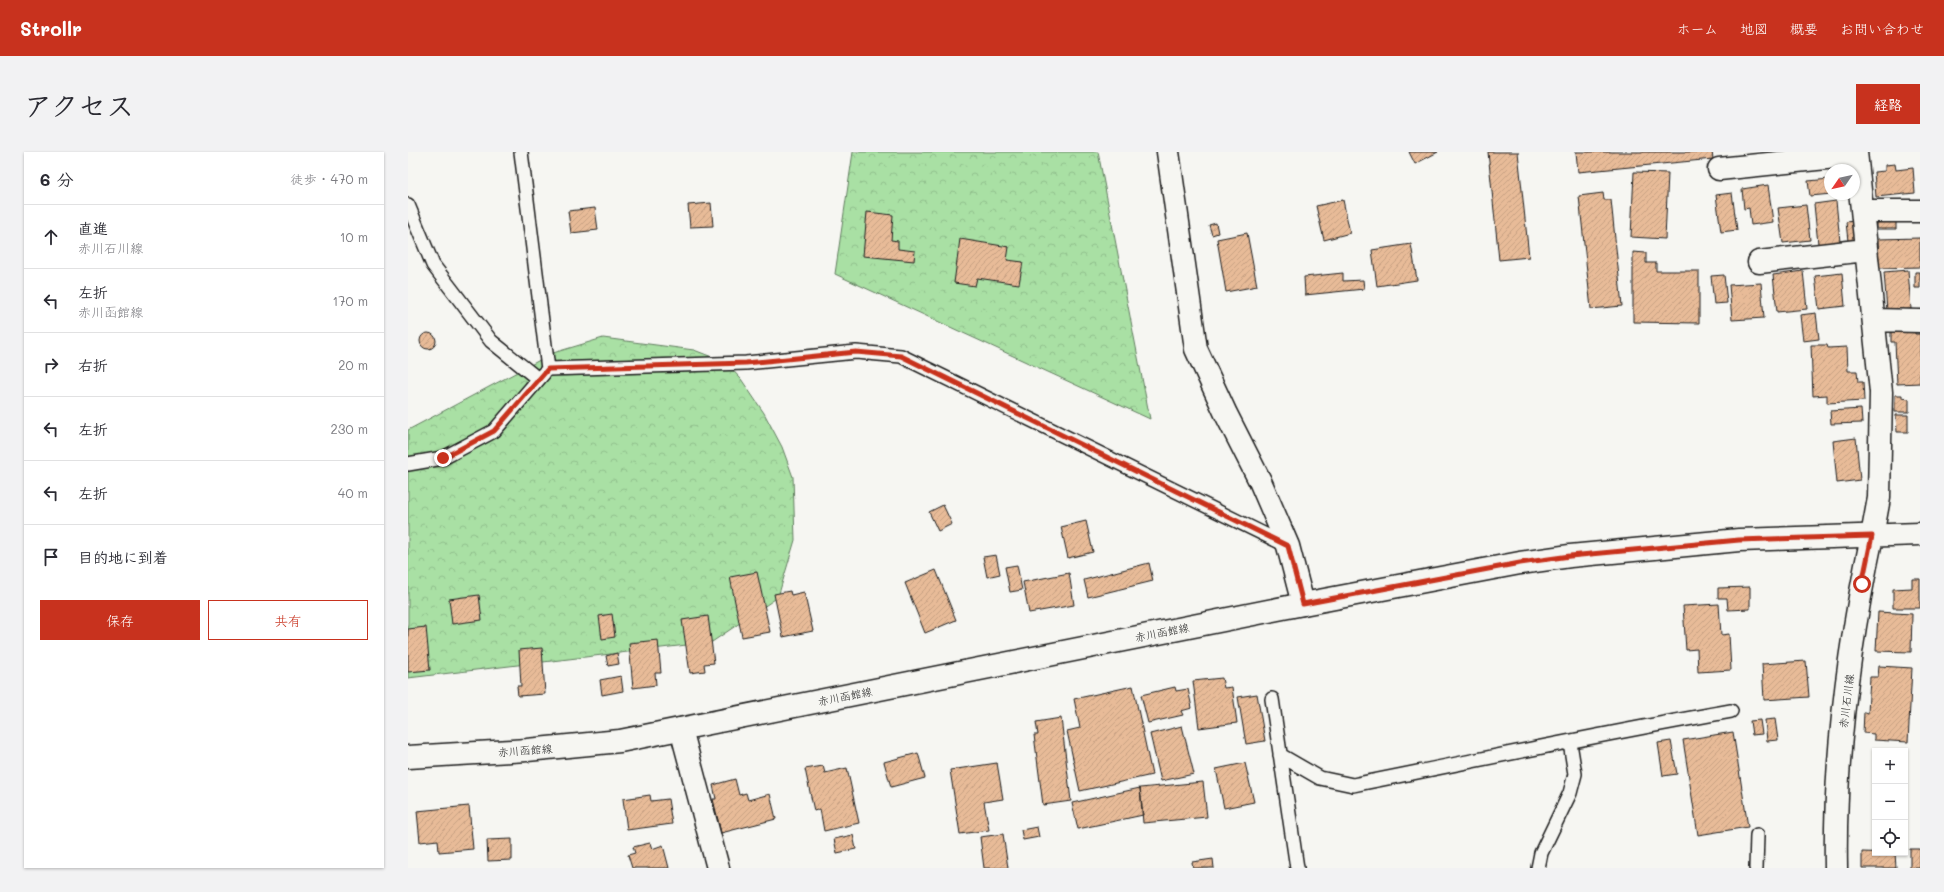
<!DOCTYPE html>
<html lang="ja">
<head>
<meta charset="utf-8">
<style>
  body { margin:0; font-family:Mali,"Klee One",sans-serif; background:#f2f2f3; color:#2b2b33 }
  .controls { position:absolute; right:12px; bottom:12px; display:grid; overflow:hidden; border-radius:0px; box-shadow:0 1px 3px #0004 }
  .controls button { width:36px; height:36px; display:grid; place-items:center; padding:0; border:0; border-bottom:1px solid #e1e1e2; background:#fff; color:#2b2b33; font:20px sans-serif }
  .compass { position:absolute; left:1416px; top:12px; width:36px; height:36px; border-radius:50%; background:#fff; box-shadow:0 1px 3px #0004; rotate:236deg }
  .stop { position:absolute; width:12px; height:12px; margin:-9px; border:3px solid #c8321e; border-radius:50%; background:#fff }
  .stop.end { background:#c8321e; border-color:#fff; box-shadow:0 1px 4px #0008 }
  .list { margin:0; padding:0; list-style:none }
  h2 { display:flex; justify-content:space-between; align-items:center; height:52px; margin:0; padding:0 16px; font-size:17px }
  h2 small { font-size:13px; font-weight:400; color:#7c7c81 }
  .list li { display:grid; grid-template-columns:26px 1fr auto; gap:12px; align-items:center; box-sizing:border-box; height:64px; padding:0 16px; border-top:1px solid #e1e1e2 }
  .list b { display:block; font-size:15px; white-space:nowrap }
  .list p { margin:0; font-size:13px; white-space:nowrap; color:#7c7c81 }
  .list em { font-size:13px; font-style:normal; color:#7c7c81 }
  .actions { display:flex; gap:8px; padding:12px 16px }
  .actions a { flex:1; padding:9px 0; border:1px solid #c8321e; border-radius:0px; text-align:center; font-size:14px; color:#c8321e }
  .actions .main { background:#c8321e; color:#fff }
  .icon { flex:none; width:22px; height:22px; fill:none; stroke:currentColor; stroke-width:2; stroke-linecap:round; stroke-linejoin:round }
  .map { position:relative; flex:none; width:1512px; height:716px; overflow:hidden; border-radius:0px }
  header { display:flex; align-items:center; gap:24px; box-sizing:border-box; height:56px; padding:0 20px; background:#c8321e; color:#fff }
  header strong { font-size:19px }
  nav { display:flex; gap:22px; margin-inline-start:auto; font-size:14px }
  .intro { display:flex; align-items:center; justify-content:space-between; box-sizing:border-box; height:96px; padding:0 24px }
  h1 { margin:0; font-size:28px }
  .button { padding:10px 18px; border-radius:0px; background:#c8321e; color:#fff; font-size:14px; font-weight:700 }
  main { display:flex; gap:24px; padding:0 24px }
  aside { flex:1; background:#fff; border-radius:0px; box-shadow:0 1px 3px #0004 }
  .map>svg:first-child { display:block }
  .forest { fill:url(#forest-crowns); stroke:#627e60 }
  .building { fill:url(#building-hatch); stroke:#1c1c1c }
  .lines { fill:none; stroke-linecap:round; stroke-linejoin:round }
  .service-casing { stroke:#1c1c1c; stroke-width:16 }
  .minor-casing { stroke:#1c1c1c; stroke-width:25 }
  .tertiary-casing { stroke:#1c1c1c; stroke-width:25 }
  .secondary-casing { stroke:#1c1c1c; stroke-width:25 }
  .service { stroke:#f6f6f2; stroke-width:13 }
  .minor { stroke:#f6f6f2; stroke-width:22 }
  .tertiary { stroke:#f6f6f2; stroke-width:22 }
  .secondary { stroke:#f6f6f2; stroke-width:22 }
  .route { stroke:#c8321e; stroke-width:5 }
  .labels { text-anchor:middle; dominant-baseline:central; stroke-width:4; stroke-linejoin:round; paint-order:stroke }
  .street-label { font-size:11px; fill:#1c1c1c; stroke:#f6f6f2 }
</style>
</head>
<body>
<header>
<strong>Strollr</strong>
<nav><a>ホーム</a><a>地図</a><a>概要</a><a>お問い合わせ</a></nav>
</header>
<div class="intro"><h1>アクセス</h1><a class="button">経路</a></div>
<main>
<aside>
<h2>6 分<small>徒歩 · 470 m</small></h2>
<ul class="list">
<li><svg class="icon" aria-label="ahead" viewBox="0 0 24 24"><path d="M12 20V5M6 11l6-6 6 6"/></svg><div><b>直進</b><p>赤川石川線</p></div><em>10 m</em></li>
<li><svg class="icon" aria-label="left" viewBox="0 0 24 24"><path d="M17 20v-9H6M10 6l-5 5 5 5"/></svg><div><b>左折</b><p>赤川函館線</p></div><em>170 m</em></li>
<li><svg class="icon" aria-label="right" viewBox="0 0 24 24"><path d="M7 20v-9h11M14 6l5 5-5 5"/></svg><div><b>右折</b></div><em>20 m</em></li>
<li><svg class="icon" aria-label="left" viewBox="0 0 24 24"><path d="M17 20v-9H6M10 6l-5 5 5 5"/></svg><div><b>左折</b></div><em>230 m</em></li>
<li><svg class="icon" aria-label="left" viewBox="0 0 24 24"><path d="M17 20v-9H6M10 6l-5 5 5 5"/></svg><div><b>左折</b></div><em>40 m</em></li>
<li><svg class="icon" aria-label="arrive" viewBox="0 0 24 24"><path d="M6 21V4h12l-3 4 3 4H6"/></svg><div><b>目的地に到着</b></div></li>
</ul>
<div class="actions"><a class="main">保存</a><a>共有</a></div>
</aside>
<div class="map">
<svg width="1512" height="716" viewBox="0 0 1512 716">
  <defs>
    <pattern id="forest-crowns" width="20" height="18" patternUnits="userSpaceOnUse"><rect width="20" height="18" fill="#a9e0a4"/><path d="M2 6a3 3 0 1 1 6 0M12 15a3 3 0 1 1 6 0" fill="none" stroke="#91c08d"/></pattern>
    <pattern id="building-hatch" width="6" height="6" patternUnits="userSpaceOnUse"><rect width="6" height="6" fill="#e8bb98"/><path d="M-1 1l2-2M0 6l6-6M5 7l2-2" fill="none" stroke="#c6a082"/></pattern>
  </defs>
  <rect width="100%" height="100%" fill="#f6f6f2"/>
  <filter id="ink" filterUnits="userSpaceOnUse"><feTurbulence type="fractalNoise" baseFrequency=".025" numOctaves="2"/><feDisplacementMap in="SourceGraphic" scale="8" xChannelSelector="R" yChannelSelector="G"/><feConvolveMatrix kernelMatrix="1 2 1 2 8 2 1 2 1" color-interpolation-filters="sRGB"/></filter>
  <g filter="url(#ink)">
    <path class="forest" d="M445,0H690L742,267L427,122Z
      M195,186L286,198L317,210L333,227L356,261L374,295L385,325L387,388L370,445L304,490L0,526V278L145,201Z"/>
    <path class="building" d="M1001,0H1030L1007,12Z
      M1080,0H1110L1121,105L1091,108Z
      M1168,0H1304L1305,7L1170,20Z
      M1487,12L1488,18L1505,16L1507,41L1468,45L1466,20L1477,19V13Z
      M1226,20L1260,21L1257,87L1223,85Z
      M1422,27V42H1424L1402,44L1400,29Z
      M1360,33L1365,70L1343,73L1341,56L1336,57L1334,37Z
      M1195,41L1196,48H1203L1214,154L1183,157L1171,44Z
      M1324,41L1329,78L1313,80L1308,43Z
      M935,48L942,81L916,88L908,54Z
      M1428,49L1432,90L1410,92L1406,52Z
      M303,51L305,74L282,75L280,53Z
      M1398,53L1402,88L1375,91L1370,56Z
      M187,56L190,78L163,81L160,59Z
      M459,60L485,63L483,88L490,89V97L507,99L506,109L455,104Z
      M1488,66V77H1469V67Z
      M1445,69L1447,89H1440L1438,70Z
      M808,71L810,81L804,83L801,73Z
      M839,81L849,134L818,140L809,87Z
      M1512,86V115L1471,116L1470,87Z
      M552,87L601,95L599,108L615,110L611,132L569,126L567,134L546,131Z
      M1003,92L1009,128L969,134L964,98Z
      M1225,100L1238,101V111H1248V119H1291V171L1225,170Z
      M1500,118L1503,157L1479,159L1476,120Z
      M1395,119L1399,157L1369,160L1365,123Z
      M1507,120H1512V136H1507Z
      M935,121V129L955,128L956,137L897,143L896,125Z
      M1434,121L1437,154L1411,157L1407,124Z
      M1316,123L1319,151L1306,152L1303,124Z
      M1353,131L1356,166L1324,168L1321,133Z
      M1408,161L1411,187L1395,189L1392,163Z
      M1507,176V182H1512V231L1489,232L1487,190H1483V177Z
      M12 189a8 8 0 1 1 16 0a8 8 0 1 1-16 0Z
      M1403,193H1419L1420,196L1439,195L1440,219H1449L1450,230H1455L1456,249L1419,251V243L1405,244Z
      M1487,243H1494V246L1501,247V260H1487Z
      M1453,257L1454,271L1423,272L1422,259Z
      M1488,263H1500V280H1489Z
      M1448,286L1452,328L1429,331L1425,289Z
      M535,353L544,372L530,379L521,360Z
      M678,369L685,400L660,406L653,375Z
      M588,403L592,422L579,425L575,405Z
      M741,411L745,429L680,445L676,428Z
      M609,413L614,438L602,440L597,415Z
      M528,418L548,468L517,481L497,431Z
      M349,420L362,480L334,485L322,425Z
      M661,421L666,453L621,461L615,430Z
      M1504,427H1512V456H1485V437L1504,436Z
      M1342,435V457L1320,458L1319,446H1310V436Z
      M382,439L383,443L396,440L405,479L375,485L366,442Z
      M71,443L74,468L44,472L41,447Z
      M1311,452L1313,483L1321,482L1323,518L1290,520L1289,497L1278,498L1275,454Z
      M1470,460L1504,462L1503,500L1468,499Z
      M204,462L207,485L194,487L191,464Z
      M300,464L306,511L296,512L297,519L282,521L274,468Z
      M18,475L22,518L0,520V477Z
      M250,488L253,521H247L248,533L225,536L221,491Z
      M134,496L137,542L110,544L109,534H113L111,498Z
      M209,501L211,512L200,514L198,504Z
      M1398,509L1401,545L1356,548L1354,512Z
      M1471,514L1504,516L1500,590L1466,588V582L1455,581L1456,560L1460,561L1462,525H1470Z
      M213,524L215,539L194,543L192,528Z
      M814,526L816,536L824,535L829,571L791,576L785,529Z
      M725,534L744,623L672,639L659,579L672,576L666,547Z
      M767,535L768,539L780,537L784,556L773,559L775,563L740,571L733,543Z
      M849,542L857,589L838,592L830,545Z
      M653,566L663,649L635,653L626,583H630L628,570Z
      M1367,567L1370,588L1359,589L1357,568Z
      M1352,568L1354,582L1344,583L1342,569Z
      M774,574L786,622L753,629L742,582Z
      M1325,580L1340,675L1290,683L1275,588Z
      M1263,589L1269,622L1255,624L1250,591Z
      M510,601L517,626L483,635L476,610Z
      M589,611L595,647L576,650L581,678L552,682L542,618Z
      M837,611L846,650L816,656L808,617Z
      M415,614L417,621L439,616L451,671L416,679L412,657L406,659L397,617Z
      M327,627L331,643L338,641L340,648L362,642L368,667L313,681L305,647H308L305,633Z
      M795,630L799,665L735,671L732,636Z
      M732,636L735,663L670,677L664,651Z
      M242,643L243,649L260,647L264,672L219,678L215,647Z
      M61,654L65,697L31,700L30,688L12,690L9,659Z
      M629,675L631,685L615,688L613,678Z
      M595,682L600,716H576L572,685Z
      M445,683L448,697L429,701L426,687Z
      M104,687V708L80,709L79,688Z
      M242,691L244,697L255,693L261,716H224L220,703L227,701L225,695Z
      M1502,697H1512V716H1502Z
      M1454,700L1487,701L1488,716H1454Z
      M805,707L806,716H785L784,710Z"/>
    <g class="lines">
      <defs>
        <path id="service" d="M113,0L140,217L338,211L448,200L493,204L880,394
          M0,53L25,113L83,189L130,227
          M0,312L35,306L86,279L136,221
          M864,547L889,716
          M872,603L912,626L945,633C1071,608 1197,581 1323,559
          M1130,716L1133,701L1162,641L1167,622L1162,591
          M1348,716L1349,683"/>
        <path id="minor" d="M760,0L788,197L818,262L852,329L880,394L895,452
          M1448,0L1473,240L1471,346L1464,384
          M1311,17L1448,3
          M1455,59H1512
          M1351,110L1458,98
          M1466,168L1512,169
          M273,577L310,716"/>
        <path id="tertiary" d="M1428,716C1426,605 1441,492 1464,384"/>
        <path id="secondary" d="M0,605L119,598L212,589L895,452L1112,411L1162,404L1331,388L1512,382"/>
      </defs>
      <use href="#service" class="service-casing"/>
      <use href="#minor" class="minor-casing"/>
      <use href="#tertiary" class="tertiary-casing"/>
      <use href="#secondary" class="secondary-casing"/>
      <use href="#service" class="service"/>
      <use href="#minor" class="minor"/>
      <use href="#tertiary" class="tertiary"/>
      <use href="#secondary" class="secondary"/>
    </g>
  </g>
  <g class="lines" filter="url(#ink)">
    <path class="route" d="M35,306L86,279L140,217L338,211L448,200L493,204L880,394L895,452L1112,411L1162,404L1331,388L1464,384L1454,432"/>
  </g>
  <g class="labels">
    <g class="street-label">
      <text transform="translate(754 480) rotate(-11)">赤川函館線</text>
      <text transform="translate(437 544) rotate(-11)">赤川函館線</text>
      <text transform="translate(1438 549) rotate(-83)">赤川石川線</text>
      <text transform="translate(117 598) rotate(-4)">赤川函館線</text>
    </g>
  </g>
</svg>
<div class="controls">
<button>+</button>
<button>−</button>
<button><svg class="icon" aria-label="locate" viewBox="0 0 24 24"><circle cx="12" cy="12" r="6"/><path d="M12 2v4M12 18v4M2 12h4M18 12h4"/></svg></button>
</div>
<svg class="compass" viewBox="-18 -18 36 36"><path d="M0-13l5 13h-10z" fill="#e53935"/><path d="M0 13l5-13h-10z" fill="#7c7c81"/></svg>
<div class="stop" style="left:1454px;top:432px"></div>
<div class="stop end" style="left:35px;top:306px"></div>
</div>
</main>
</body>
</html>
